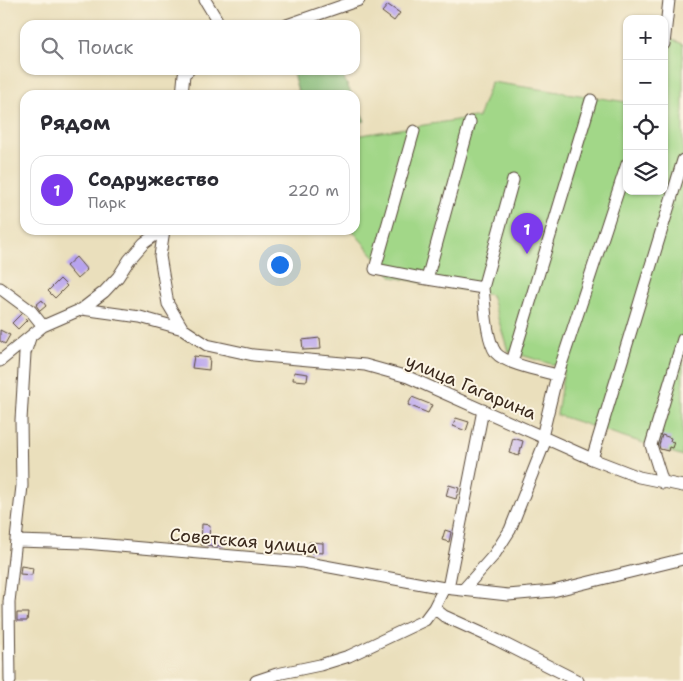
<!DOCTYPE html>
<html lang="ru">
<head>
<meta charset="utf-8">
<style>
  body { margin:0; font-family:"Shantell Sans",sans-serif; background:#f7f7f7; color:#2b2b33 }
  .controls { position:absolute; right:15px; top:15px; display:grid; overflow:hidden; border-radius:10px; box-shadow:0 1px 4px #0004 }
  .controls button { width:45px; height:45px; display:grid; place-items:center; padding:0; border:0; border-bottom:1px solid #e1e1e2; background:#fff; color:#2b2b33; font:25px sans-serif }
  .you { position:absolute; left:279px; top:264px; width:18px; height:18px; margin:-12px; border:4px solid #fff; border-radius:50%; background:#1a73e8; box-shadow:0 0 0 8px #1a73e833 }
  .badge { display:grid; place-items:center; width:32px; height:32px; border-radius:50%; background:#7c3aed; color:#fff; font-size:16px; font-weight:700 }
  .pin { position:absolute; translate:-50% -41px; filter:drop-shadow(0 1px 2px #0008) }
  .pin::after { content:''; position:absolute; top:26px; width:18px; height:15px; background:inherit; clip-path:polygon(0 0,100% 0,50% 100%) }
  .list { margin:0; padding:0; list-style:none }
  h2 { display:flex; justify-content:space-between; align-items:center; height:65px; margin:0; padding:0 20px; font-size:21px }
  h2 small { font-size:16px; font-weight:400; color:#7c7c81 }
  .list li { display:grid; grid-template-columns:32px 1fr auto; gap:15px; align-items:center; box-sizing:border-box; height:70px; margin:0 10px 10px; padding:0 10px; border:1px solid #e1e1e2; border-radius:15px }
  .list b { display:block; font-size:19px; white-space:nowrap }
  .list p { margin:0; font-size:16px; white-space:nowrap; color:#7c7c81 }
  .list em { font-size:16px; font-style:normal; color:#7c7c81 }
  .icon { flex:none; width:28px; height:28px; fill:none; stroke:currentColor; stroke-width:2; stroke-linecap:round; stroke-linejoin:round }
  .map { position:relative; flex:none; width:683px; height:681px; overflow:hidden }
  .search { position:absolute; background:#fff; box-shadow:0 1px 4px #0004; left:20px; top:20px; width:340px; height:55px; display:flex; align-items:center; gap:12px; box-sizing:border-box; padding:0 18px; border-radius:15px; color:#7c7c81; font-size:19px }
  .panel { position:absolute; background:#fff; box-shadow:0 1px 4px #0004; left:20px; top:90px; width:340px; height:145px; border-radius:15px }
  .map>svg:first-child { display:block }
  .green { fill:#a2d788; stroke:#6e8053 }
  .forest { fill:#81b874; stroke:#5e7149 }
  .building { fill:#b7a3ee }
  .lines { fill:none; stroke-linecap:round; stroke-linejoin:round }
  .minor-casing { stroke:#554536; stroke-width:13 }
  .minor { stroke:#fff; stroke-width:11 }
  .labels { text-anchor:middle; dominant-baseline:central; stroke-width:4; stroke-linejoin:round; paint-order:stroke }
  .street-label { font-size:18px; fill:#3b2a1e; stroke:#fcf5e5 }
</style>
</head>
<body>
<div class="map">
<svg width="683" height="681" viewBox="0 0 683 681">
  <rect width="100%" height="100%" fill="#fcf5e5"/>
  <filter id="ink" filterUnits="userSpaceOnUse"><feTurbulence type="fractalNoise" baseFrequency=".02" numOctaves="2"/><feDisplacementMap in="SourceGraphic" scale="10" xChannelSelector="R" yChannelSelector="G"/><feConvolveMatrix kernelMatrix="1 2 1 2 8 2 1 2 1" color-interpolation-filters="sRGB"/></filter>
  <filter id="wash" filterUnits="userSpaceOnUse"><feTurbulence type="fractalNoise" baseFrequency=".0096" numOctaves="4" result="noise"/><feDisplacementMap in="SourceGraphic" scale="20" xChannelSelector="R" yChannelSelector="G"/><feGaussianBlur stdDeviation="1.12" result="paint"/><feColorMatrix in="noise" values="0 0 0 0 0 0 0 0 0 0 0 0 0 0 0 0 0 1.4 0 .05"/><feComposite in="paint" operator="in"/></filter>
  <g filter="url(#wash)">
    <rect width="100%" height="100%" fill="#eadfbc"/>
    <path class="green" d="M671,39L683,44V456L557,415L564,368L508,351L491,295L392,277L352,230H355V136L475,117L478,118L491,82L627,102V191H664V61Z"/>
    <path class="forest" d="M292,70H340L352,95H299Z
      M355,101L365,121L355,123Z"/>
    <g id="blocks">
      <path class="building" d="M388,5L400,13L394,21L382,12Z
        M76,257L87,270L77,279L66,266Z
        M60,279L67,286L55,298L48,291Z
        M42,300L46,306L40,311L36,305Z
        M21,314L27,320L18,329L12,323Z
        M0,330L10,335L5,344L0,341Z
        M320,338L321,349L303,350L302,340Z
        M194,356L210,358L209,370L192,368Z
        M294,372L308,374L307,381L293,380Z
        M412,397L432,405L428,413L408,405Z
        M456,418L469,422L466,431L453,426Z
        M662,435L671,438L670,441L674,442L672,448L669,447L668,451L660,449L659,445Z
        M513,438L523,441L519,456L509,453Z
        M449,485L459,488L456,499L446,496Z
        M202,524L210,525L209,537L225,538L224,546L201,545Z
        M445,530L451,532L449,542L442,540Z
        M309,542L323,543V553L309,552Z
        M21,566L33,568L32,575L20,574Z
        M17,613H28L27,621H17Z"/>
    </g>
  </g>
  <g filter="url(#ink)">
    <use href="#blocks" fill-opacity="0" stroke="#554536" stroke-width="1"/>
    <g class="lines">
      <defs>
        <path id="minor" d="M205,0L220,25
          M287,25L359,0
          M664,44L669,0
          M182,95L184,74L189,70
          M414,131L375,269L421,278L483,288C485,304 486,340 496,353C505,364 542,371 557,375
          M164,230L160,256L168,304L183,329L207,345L253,355L365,365L408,377L592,459L639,477L683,486
          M427,279L470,122
          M0,288L31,311L43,326
          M483,288L513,180
          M82,309L104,292L118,277L129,260L144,243L162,230
          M0,361L43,326L82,309L140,317L183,329
          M512,362L591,100
          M542,437L555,383L627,164
          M592,459L683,160
          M663,483L651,445L683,339
          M16,541L85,543L303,562L444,588L434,608L425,620L349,656L320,665L277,674L256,681
          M444,588L508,595L553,591L683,559
          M448,588L483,410
          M463,590L494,555L510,530L546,439
          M434,608L444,616L497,640L578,681
          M10,681L9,602L22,486L21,420L25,353L30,338"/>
      </defs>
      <use href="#minor" class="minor-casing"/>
      <use href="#minor" class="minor"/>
    </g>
  </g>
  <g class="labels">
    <g class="street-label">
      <text transform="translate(471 387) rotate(23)">улица Гагарина</text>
      <text transform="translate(244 541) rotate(5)">Советская улица</text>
    </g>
  </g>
</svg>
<div class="controls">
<button>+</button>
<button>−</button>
<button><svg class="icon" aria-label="locate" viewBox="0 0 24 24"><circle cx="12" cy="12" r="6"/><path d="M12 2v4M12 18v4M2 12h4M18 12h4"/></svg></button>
<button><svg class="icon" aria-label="layers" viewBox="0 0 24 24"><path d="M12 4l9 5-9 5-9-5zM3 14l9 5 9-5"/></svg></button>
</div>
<div class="you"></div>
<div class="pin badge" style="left:527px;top:254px">1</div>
<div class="search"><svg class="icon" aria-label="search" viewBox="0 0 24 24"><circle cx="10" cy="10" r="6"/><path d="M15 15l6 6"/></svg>Поиск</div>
<section class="panel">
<h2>Рядом<small></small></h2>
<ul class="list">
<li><span class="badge">1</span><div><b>Содружество</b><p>Парк</p></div><em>220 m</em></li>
</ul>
</section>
</div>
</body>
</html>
